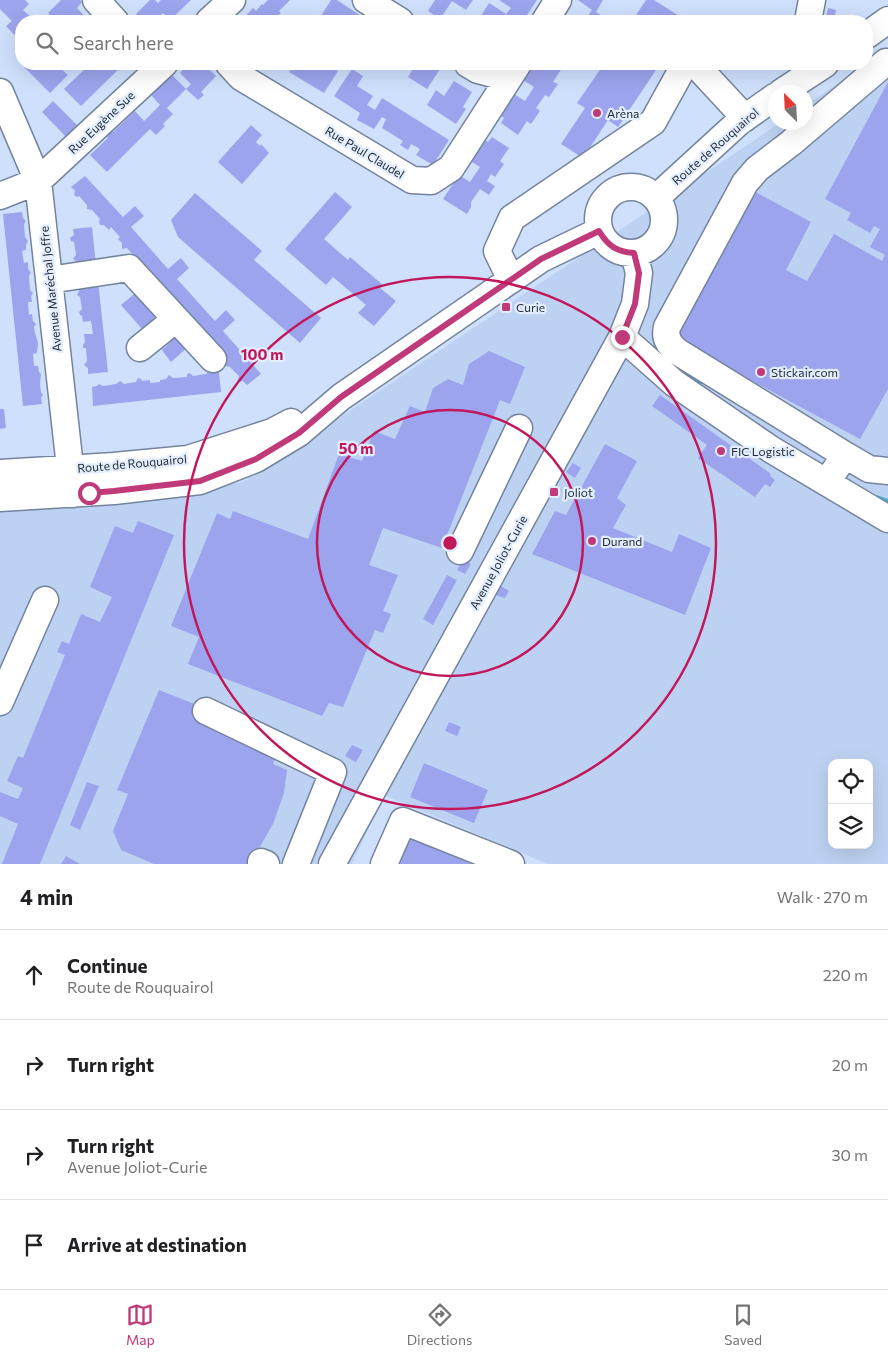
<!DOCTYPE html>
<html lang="en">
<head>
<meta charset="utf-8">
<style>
  body { margin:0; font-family:Commissioner,sans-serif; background:#f2f2f2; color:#202124 }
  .controls { position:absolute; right:15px; bottom:15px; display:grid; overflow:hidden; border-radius:10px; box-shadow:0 5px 20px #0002 }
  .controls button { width:45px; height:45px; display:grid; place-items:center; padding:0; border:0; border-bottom:1px solid #e0e0e0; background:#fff; color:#202124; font:25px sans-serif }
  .compass { position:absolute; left:768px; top:85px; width:45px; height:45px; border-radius:50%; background:#fff; box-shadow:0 5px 20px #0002; rotate:336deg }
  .stop { position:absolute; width:15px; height:15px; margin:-11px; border:4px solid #c03978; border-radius:50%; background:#fff }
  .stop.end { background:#c03978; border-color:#fff; box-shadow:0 1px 5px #0008 }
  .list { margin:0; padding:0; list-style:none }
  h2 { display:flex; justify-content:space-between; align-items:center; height:65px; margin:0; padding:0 20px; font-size:21px }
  h2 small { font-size:16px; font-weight:400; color:#757577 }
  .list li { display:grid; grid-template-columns:32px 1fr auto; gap:15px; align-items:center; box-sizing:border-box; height:90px; padding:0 20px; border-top:1px solid #e0e0e0 }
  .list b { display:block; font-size:19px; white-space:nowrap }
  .list p { margin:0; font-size:16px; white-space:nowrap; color:#757577 }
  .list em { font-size:16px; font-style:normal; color:#757577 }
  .icon { flex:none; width:28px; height:28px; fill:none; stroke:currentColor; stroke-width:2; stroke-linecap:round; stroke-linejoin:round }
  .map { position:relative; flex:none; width:888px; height:864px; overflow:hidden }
  .search { position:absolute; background:#fff; box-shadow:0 5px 20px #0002; left:15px; right:15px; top:15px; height:55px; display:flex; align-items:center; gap:12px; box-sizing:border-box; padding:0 18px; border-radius:20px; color:#757577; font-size:19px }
  .sheet { height:425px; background:#fff }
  nav { display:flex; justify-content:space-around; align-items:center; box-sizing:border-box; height:70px; border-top:1px solid #e0e0e0; background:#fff; font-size:14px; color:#757577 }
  nav a { display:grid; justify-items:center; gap:2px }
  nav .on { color:#c03978 }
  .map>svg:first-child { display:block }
  .built { fill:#bdd2f2; fill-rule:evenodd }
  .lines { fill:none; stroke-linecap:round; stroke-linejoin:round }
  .stream { stroke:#43afcd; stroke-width:5.5 }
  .building { fill:#9ca4ed }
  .minor-casing { stroke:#74849d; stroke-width:29 }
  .minor { stroke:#fff; stroke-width:26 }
  .route { stroke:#c03978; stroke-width:6 }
  .ring { fill:none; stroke:#c2185b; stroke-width:2.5 }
  .poi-dot { fill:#c03978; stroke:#e2edfe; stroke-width:2 }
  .labels { text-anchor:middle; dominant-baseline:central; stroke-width:4.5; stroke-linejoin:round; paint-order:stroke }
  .poi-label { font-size:12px; fill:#262d37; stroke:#e2edfe; text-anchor:start }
  .street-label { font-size:12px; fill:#262d37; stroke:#e2edfe }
  .centre { fill:#c2185b; stroke:#e2edfe; stroke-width:2.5 }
  .ring-label { font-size:15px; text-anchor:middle; font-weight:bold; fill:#c2185b; stroke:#e2edfe; stroke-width:4.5; stroke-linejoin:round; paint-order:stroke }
</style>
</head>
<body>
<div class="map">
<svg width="888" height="864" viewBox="0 0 888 864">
  <rect width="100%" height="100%" fill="#cee0fc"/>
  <path class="built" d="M888,50V864H548L384,795L352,864H0V512L243,482L780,123L806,122V105ZM832,763H869V845H832Z"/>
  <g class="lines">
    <path class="stream" d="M669,361L699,384
      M877,498L888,502"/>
  </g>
  <path class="building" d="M0,0H25L29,4L23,10L35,21H21V42L6,26L12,21L0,9Z
    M61,0H80L82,2L77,8L89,21H56L48,13Z
    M150,0H155L158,3L161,0H191L170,20L163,13L155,21H143L136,14Z
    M268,0H290L279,11L281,13L275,18L273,16L268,21H235L238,18L241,21L253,8L256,11L262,4L263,5Z
    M331,0H337L361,16L357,21H318Z
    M435,0H473L466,10L452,1L440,19L428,11Z
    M499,0H537L523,21H517L506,14L511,8Z
    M578,0H603L596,12L610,21H579L583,15L587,17L592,10Z
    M646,0H654L687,21H632Z
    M489,3L506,14L504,19L508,21H478Z
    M828,8L836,10L834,21H825Z
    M567,15L577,21H563Z
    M21,64H56L68,75L50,93Z
    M90,64H118L121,67L81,106L64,89Z
    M188,64H204L216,76L201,92L204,95L198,100L186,89L191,84L180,73Z
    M282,64H327L338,71L324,93L289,72L291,69Z
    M405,64H431L440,69L427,89L408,77L413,69Z
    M534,64H555L562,68L553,82L558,84L549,97L545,95L536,108L540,111L531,124L527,121L518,135L501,123L504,118L500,115L514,94L525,101L534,87L523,80Z
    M604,64H660L618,127L608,120L583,158L561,144L585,108L577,103Z
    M352,69L363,76L357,86L373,96L367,105L375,110L382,98L449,140L433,165L416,155L420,149L411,144L408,150L400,145L403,141L382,128L386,119L382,117L374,129L357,120L360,113L334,96Z
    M172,75L186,89L167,108L173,114L163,124L165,126L156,135L150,129L107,172L90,155L108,138L106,136L112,130L113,132L135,111L144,121L160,105L151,95Z
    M454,81L472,92L463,107L466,109L456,124L427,105L436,90L444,96Z
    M888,82V389L860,439L672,338L752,190L811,222L786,270L807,281L834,234L882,261L885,255L870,247L880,229L874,226L870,233L847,220L851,213L825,199Z
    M53,101L81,129L70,141L42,112Z
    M251,125L262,135L256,142L260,146L261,144L269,153L242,184L218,162Z
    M492,137L509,148L500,161L504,164L495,177L491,174L487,181L495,186L489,195L480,189L471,202V207L467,214L443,199L459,175L470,182L480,167L469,160L484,139L488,142Z
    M85,176L123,217L135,206L144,216L131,227L168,269L181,258L189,268L177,279L215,321L226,310L235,320L223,331L261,374L247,385L243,381L239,382L238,380L239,376L230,367L225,366L226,362L166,289L157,279L155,281L127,248L122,249V243L118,239L120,237L111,227L109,230L104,225H100L99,222L100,219L92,210L87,209V205L79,196L77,197L74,195L75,191L71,187Z
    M335,192L352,207L324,239L348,260L350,257L383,285L380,288L396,301L374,326L358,313L366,305L333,277L326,285L285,249Z
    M195,193L262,251L254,260L321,318L300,343L178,237L171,220Z
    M22,212L23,218L26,221L24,224L25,237L28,241L26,245V250L22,251L24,263L28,262V269L31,272L29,276L30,290L33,293L31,296L32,302H28L29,315L32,314L33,321L36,324L34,327L35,333L38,343L37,353L33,354L34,366H38L39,372L41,374L40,385L41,392L43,395L41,398L42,404L23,406L3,214Z
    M92,227L96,265L77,267L76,261L73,259L76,255L74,242L71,241L70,238L74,235L73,229Z
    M98,281L108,372L88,374V368L84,365L87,361L86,348H83V345L85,342L84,334H93L91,321L83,322L82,316L80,315L79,312L82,309L80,297L77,295L79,291L78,284Z
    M139,290L160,314L142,329L121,305Z
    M179,334L189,346L171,362L162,350Z
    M489,351L525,367L510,404L500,400L442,548L383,528L369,565L398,575L383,611L391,614L383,633L375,630L343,707L329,703L322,716L188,664L199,637L171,626L217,513L230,519L233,511L308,539L339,454L362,461L374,431L395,439L410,406L425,412L433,388L448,379L463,385L469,364Z
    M209,371L212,373H219L221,392L93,406L92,387L97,386L99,384L103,386L110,385L116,384L120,381L124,384L136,382L138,378L141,379L142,381L150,380V383L160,382V380L166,379L169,375L173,378L187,377V374L190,373L193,376L206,374Z
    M660,395L771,474L770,476L775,480L770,487L765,484L755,497L698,458L707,445L652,406Z
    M0,409H4L6,428L0,429Z
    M605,444L637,461L617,498L626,505L613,528L672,552L679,534L711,548L685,615L532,554L555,511L566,515Z
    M573,463L581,468L575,478L566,472Z
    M138,521L174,535L40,864H2L18,824L0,816V792L18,799L23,788L7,781L18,756L23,758L65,655L57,652L62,641L69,644L81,614L100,622L112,597L90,587L115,526L133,533Z
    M463,560L471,564L465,574L457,570Z
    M447,575L457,580L433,625L423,619Z
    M501,586L509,591L505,598L496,595Z
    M159,690L197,705L192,717L278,752L273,764L287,770L284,793L273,824L250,864H154L121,850L113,831L128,794L117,790Z
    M449,722L461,727L457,736L445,731Z
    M352,745L363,750L356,762L345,756Z
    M424,763L488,790L474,823L410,797Z
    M87,782L99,786L80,830L70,825Z
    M410,836L479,864H398Z
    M66,856L80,864H61Z"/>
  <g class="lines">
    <defs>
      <path id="minor" d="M96,0L115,21
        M366,0L400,21
        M209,21L232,0
        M545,21L558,0
        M808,21L812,0
        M867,35L888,20
        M229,64L241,77L412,180L431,181L451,168L518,64
        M468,64L478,70L508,78
        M695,64L745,118
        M0,92L38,181L73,494
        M782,92L825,64
        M598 220a33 33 0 1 1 66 0a33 33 0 1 1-66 0Z
        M0,196L38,181L164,64
        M656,198L739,122L776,96
        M49,280L129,268L213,359
        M511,280L497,251L512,218L653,122L685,64
        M622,337L674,383L772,450L888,519
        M140,348L176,319
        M845,455L869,469L888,471
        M0,473L114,466L188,459L272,432L291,422
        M827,482L845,455L678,352C670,346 664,338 667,327L745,183L757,169L791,143L886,62
        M0,498L114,491L200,481L256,459L299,433L341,397L541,259L599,231
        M460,551L519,428
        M0,702L45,600
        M206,711L333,772L296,864
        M261,862L266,864
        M332,864L622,337L635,304L639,273L634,253
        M384,864L403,821L511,864"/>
    </defs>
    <use href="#minor" class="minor-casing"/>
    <use href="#minor" class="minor"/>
  </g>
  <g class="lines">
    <path class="route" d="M89,493L114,491L200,481L256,459L299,433L341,397L541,259L599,231C608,246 617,252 634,253L639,273L635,304L622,337"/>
  </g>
  <g class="ring">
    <circle cx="450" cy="543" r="133"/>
    <circle cx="450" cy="543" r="266"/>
  </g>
  <g class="poi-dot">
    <circle cx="597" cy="113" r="5"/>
    <rect x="501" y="302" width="10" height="10" rx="2.5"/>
    <circle cx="761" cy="372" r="5"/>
    <circle cx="721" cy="451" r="5"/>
    <rect x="549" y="487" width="10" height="10" rx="2.5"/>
    <circle cx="592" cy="541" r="5"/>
  </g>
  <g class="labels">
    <g class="poi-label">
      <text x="607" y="113">Arèna</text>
      <text x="516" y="307">Curie</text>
      <text x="771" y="372">Stickair.com</text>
      <text x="731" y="451">FIC Logistic</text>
      <text x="564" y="492">Joliot</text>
      <text x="602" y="541">Durand</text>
    </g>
    <g class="street-label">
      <text transform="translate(101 122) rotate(-43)">Rue Eugène Sue</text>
      <text transform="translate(715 146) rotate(-41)">Route de Rouquairol</text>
      <text transform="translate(365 152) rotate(31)">Rue Paul Claudel</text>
      <text transform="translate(50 289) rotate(-96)">Avenue Maréchal Joffre</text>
      <text transform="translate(132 463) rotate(-5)">Route de Rouquairol</text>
      <text transform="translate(498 562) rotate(-61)">Avenue Joliot-Curie</text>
    </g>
  </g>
  <circle cx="450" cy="543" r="8" class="centre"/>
  <g class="ring-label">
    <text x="262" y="360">100 m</text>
    <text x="356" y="454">50 m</text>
  </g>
</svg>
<div class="controls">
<button><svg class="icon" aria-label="locate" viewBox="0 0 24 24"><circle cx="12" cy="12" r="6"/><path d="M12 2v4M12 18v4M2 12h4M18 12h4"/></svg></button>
<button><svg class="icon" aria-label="layers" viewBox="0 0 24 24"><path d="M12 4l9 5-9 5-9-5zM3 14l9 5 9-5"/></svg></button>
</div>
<svg class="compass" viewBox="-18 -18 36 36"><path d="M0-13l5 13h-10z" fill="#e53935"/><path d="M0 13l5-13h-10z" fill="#757577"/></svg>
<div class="stop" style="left:89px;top:493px"></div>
<div class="stop end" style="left:622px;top:337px"></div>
<div class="search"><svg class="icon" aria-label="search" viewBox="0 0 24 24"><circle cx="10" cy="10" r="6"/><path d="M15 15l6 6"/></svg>Search here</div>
</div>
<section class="sheet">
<h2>4 min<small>Walk · 270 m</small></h2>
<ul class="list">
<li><svg class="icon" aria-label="ahead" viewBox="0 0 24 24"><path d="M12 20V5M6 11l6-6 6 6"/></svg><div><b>Continue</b><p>Route de Rouquairol</p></div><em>220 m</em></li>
<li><svg class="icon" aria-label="right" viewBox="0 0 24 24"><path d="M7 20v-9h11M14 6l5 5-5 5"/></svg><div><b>Turn right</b></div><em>20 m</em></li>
<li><svg class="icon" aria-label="right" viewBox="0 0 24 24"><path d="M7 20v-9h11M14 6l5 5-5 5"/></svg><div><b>Turn right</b><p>Avenue Joliot-Curie</p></div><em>30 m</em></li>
<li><svg class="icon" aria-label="arrive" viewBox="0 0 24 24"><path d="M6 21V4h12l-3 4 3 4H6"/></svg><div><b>Arrive at destination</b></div></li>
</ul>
</section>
<nav>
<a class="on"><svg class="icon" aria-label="map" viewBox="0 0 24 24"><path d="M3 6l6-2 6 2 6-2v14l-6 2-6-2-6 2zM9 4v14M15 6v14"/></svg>Map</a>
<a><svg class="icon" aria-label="directions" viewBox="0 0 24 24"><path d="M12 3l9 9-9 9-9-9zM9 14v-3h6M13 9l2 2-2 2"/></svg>Directions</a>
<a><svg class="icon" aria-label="saved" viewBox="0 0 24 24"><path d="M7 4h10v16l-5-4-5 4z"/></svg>Saved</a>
</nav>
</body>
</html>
